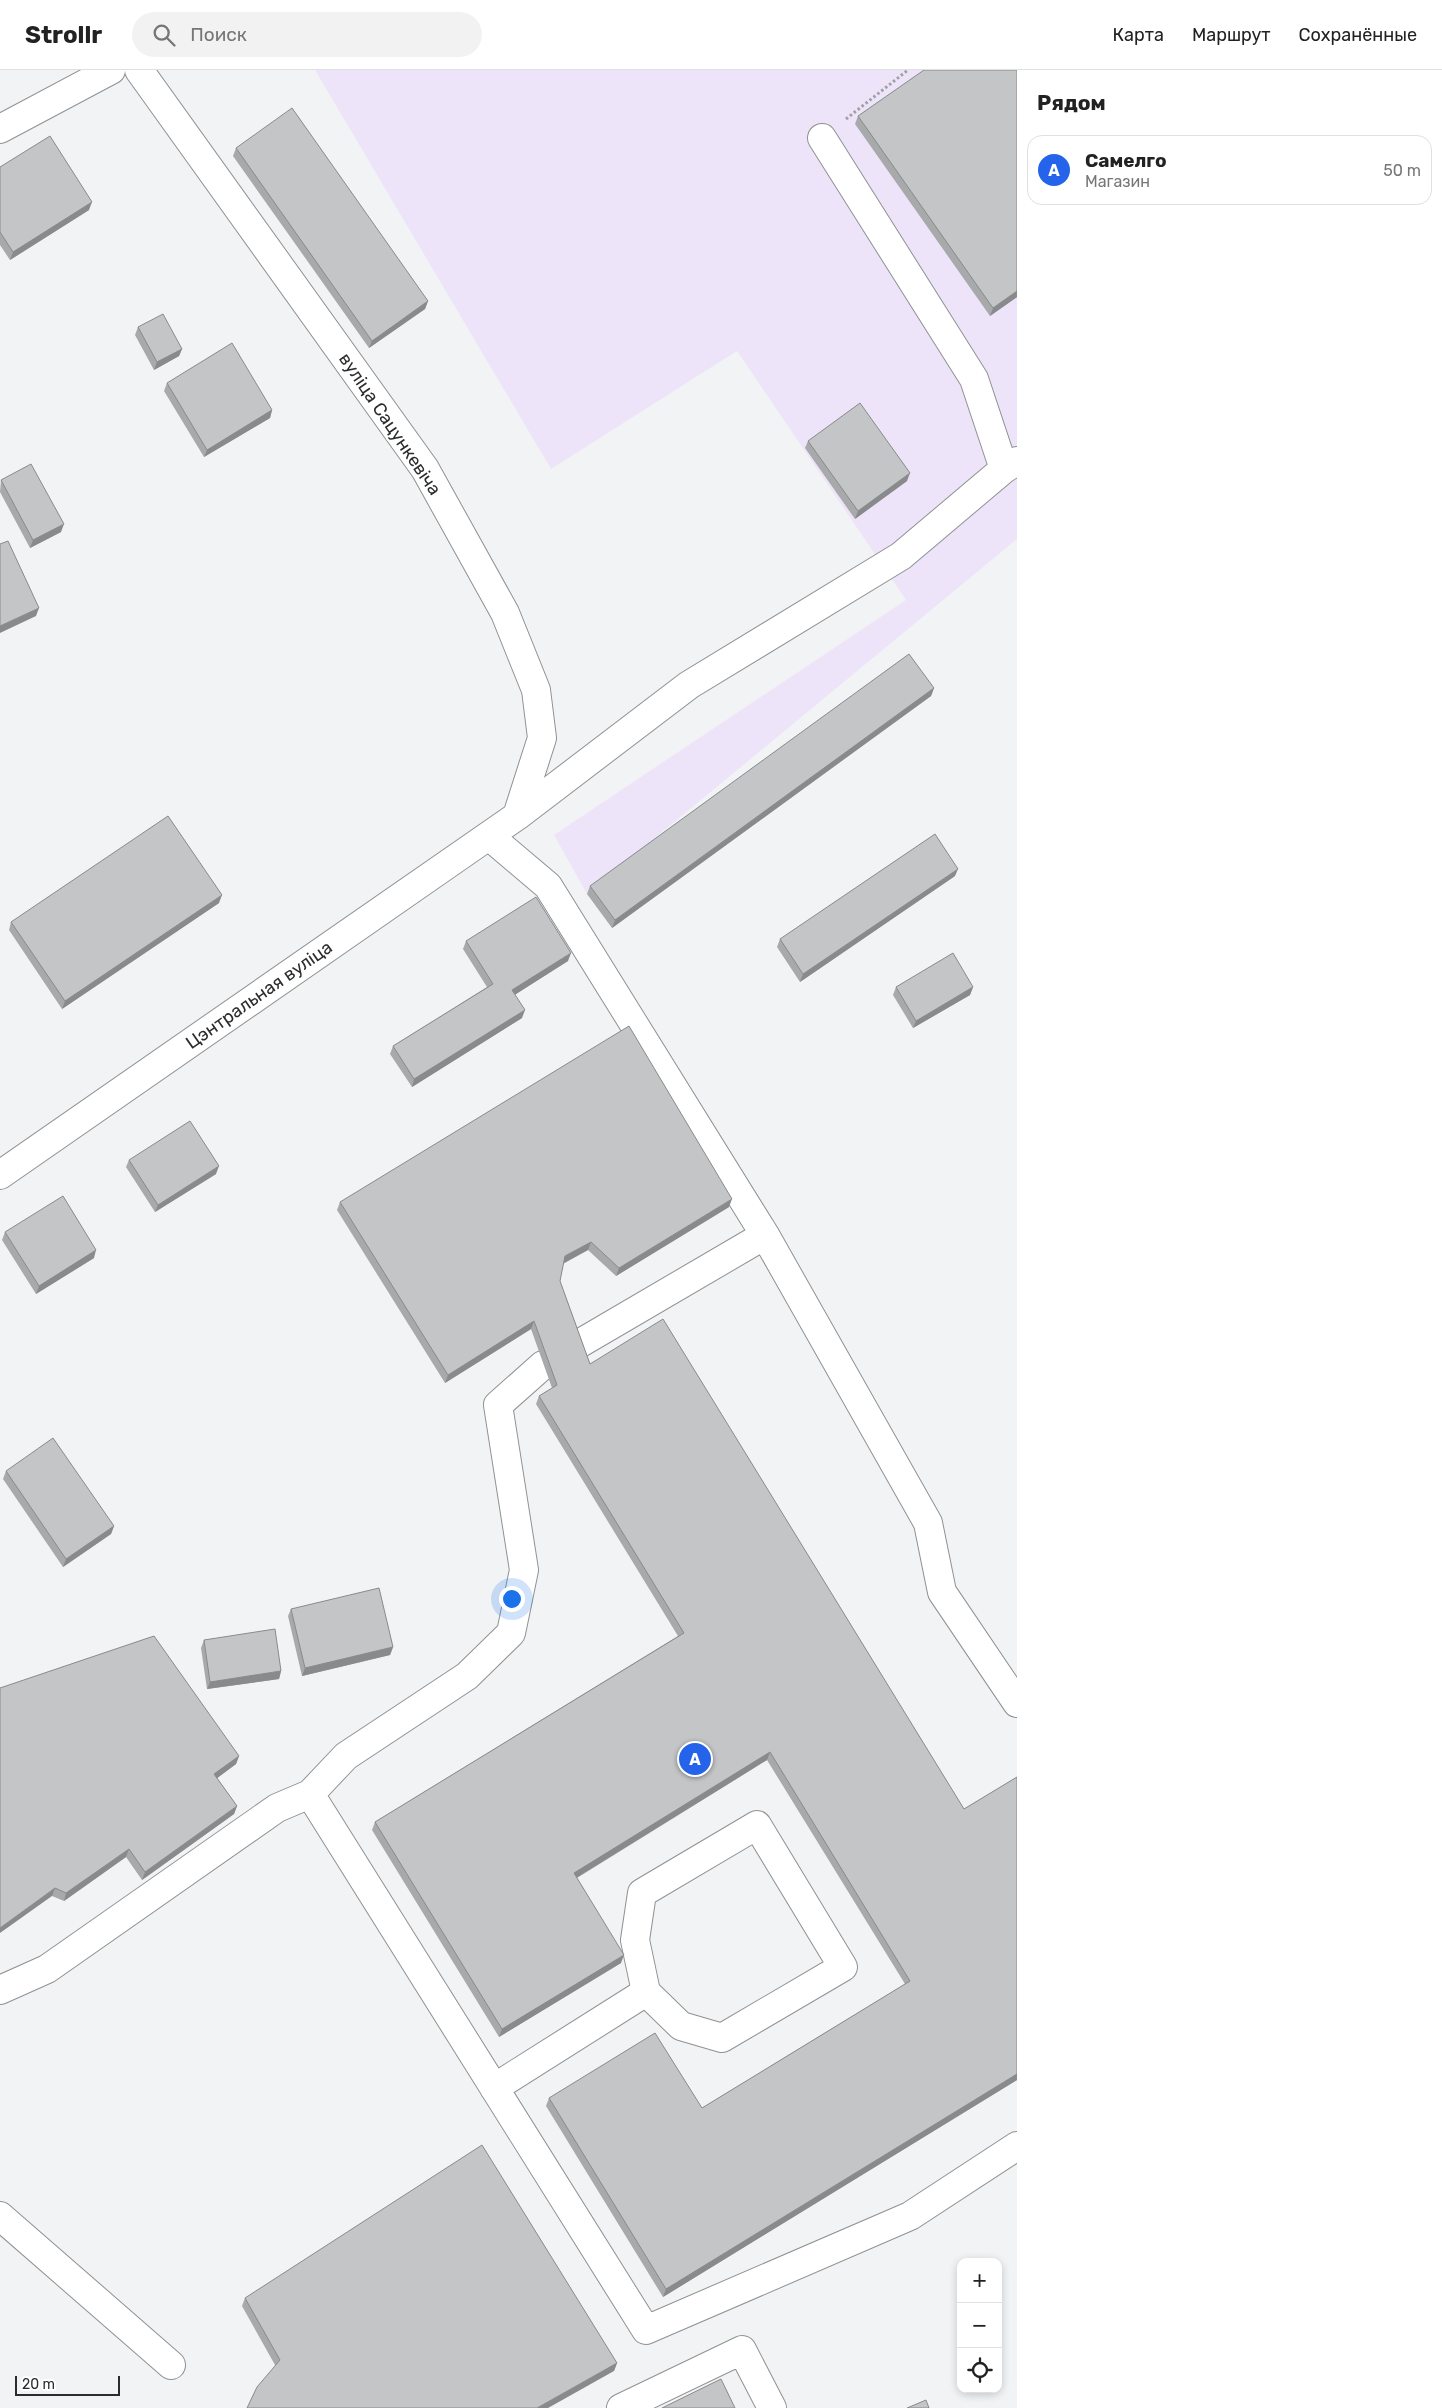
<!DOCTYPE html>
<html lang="ru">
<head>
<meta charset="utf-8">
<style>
  body { margin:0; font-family:Rubik,sans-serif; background:#f2f2f2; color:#222 }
  .controls { position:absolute; right:15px; bottom:15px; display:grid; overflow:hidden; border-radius:10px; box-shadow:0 2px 8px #0003 }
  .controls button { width:45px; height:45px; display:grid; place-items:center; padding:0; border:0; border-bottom:1px solid #e0e0e0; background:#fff; color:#222; font:25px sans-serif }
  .scale { position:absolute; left:15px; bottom:12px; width:105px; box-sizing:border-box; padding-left:5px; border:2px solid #2b2c2d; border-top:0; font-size:14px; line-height:18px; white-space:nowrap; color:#2b2c2d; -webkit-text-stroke:4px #fff; paint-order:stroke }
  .you { position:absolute; left:511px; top:1528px; width:18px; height:18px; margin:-12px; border:4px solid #fff; border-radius:50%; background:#1a73e8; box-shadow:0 0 0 8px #1a73e833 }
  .badge { display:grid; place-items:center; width:32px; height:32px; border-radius:50%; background:#2563eb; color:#fff; font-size:16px; font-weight:700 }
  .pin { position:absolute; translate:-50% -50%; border:2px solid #fff; box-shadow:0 1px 5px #0006 }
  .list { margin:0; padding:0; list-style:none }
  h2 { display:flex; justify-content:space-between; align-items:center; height:65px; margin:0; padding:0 20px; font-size:21px }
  h2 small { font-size:16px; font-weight:400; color:#767676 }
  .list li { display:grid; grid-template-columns:32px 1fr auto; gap:15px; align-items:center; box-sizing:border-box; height:70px; margin:0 10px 10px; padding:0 10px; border:1px solid #e0e0e0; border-radius:15px }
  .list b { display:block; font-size:19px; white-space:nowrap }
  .list p { margin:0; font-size:16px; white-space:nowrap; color:#767676 }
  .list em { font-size:16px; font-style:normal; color:#767676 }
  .icon { flex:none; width:28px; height:28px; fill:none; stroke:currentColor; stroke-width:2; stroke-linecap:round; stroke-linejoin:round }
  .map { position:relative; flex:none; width:1017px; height:2338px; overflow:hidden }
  header { display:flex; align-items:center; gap:30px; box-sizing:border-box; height:70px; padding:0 25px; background:#fff; border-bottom:1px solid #e0e0e0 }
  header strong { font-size:24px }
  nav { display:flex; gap:28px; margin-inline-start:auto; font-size:18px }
  .search { width:350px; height:45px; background:#f2f2f2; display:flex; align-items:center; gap:12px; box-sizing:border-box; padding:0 18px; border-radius:28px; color:#767676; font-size:19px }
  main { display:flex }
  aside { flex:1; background:#fff }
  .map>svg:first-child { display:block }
  .industrial { fill:#eee4f9 }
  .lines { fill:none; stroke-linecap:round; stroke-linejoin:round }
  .minor-casing { stroke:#8f9193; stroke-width:30 }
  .path { stroke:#9fa1a3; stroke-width:3; stroke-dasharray:2.5 2.5; stroke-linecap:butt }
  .minor { stroke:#fff; stroke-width:28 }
  .wall { fill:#a8a9ab }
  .shaded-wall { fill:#888a8b }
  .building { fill:#c3c5c7; stroke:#888a8b }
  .labels { text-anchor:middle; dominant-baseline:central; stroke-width:4; stroke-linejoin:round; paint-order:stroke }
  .street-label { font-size:18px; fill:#2b2c2d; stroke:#fff }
</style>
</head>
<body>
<header>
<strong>Strollr</strong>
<div class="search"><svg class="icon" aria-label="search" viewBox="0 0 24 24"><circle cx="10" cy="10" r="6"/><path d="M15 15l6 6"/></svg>Поиск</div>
<nav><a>Карта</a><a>Маршрут</a><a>Сохранённые</a></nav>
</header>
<main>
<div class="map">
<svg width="1017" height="2338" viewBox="0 0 1017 2338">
  <rect width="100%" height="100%" fill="#f1f3f5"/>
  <path class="industrial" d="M315,0H1017V469L587,824L554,765L906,530L737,281L551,399Z"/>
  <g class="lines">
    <defs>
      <path id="minor" d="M139,0L425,399L505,543L536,620L542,668L517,746
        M0,59L111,0
        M822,68L974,309L1004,399
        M489,766L548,816L765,1165L928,1453L942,1522L1017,1633
        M0,1105L517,746L689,615L901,486L1004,399L1017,391
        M577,1275L765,1165
        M543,1295L498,1335L524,1500L511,1563L467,1606L346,1686L310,1724L646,2260L910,2146L1017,2076
        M0,1920L47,1899L277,1738L310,1724
        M494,2018L646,1922L681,1956L722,1968L843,1897L757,1755L642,1823L635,1870L646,1922
        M0,2146L171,2295
        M621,2338L742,2280L772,2338"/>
    </defs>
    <use href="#minor" class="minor-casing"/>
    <path class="path" d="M846,49L908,0"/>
    <use href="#minor" class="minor"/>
  </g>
  <path class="wall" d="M1017,0V227L990,246L855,54L858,46Z
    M236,78L428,231L425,239L369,278L233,86Z
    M0,97L89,140L10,190L0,175Z
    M138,257L182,279L179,286L154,300L135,265Z
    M167,313L272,340L270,348L204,387L164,321Z
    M808,371L907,411L855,449L805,378Z
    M1,410L61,462L30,478L0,422Z
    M934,618L931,626L612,858L587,824L590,816Z
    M955,806L800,912L777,877L780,869Z
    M219,833L62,939L9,860L11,852Z
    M466,871L568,891L515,924L522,948L412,1017L390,984L393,976L487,917L463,879Z
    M896,917H973L970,925L913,958L893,925Z
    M129,1090L216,1104L155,1142L126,1097Z
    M340,1132L729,1137L616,1206L588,1180L563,1194L560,1211L590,1294L964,1739L1017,1707V2010L663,2227L546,2036L549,2028L702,2038L905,1914L767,1690L577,1808L621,1893L499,1967L372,1760L375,1752L678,1566L536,1334L539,1326L552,1318L531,1259L445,1313L337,1140Z
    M5,1162L94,1188L36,1224L2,1170Z
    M6,1401L114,1456L111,1464L63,1497L3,1409Z
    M291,1539L393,1577L390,1585L302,1606L288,1546Z
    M204,1570L281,1601L279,1609L207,1619L201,1578Z
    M0,1618L239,1686L236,1694L217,1708L237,1736L234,1744L142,1810L126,1787L64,1831L52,1826Z
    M245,2228L617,2293L614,2301L275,2295L242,2236Z"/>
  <path class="shaded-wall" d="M92,132L89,140L10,190L13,182Z
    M1017,221V227L990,246L993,238Z
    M428,231L425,239L369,278L372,271Z
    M182,279L179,286L154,300L157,292Z
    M272,340L270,348L204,387L207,380Z
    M910,403L907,411L855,449L858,441Z
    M64,454L61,462L30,478L33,470Z
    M39,538L36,546L0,563V556Z
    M934,618L931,626L612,858L615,850Z
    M958,799L955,806L800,912L803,904Z
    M222,825L219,833L62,939L65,931Z
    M571,883L568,891L510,928L512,920Z
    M973,917L970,925L913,958L916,951Z
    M525,940L522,948L412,1017L414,1009Z
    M219,1096L216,1104L155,1142L158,1135Z
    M732,1129L729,1137L616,1206L619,1198Z
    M591,1172L588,1180L562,1194L565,1186Z
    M96,1180L94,1188L36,1224L39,1216Z
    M534,1251L531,1259L445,1313L448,1305Z
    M114,1456L111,1464L63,1497L66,1489Z
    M393,1577L390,1585L302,1606L305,1598Z
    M281,1601L279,1609L207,1619L210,1612Z
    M770,1682L767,1690L571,1811L574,1803Z
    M239,1686L236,1694L212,1712L214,1704Z
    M237,1736L234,1744L142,1810L145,1802Z
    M129,1779L126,1787L64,1831L66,1823Z
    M55,1818L52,1826L0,1863V1858Z
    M624,1885L621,1893L499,1967L502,1959Z
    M1017,2004V2010L663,2227L666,2219Z
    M617,2293L614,2301L548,2338H537Z"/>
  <path class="building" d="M924,0H1017V221L993,238L858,46Z
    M292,38L428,231L372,271L236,78Z
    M50,66L92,132L13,182L0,162V97Z
    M163,244L182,279L157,292L138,257Z
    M232,273L272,340L207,380L167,313Z
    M860,333L910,403L858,441L808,371Z
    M31,394L64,454L33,470L1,410Z
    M8,471L39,538L0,556V474Z
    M909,584L934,618L615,850L590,816Z
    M168,746L222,825L65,931L11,852Z
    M935,764L958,799L803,904L780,869Z
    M536,827L571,883L512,920L525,940L414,1009L393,976L493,914L466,871Z
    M953,883L973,917L916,951L896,917Z
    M629,956L732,1129L619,1198L591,1172L565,1186L560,1211L590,1294L663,1249L964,1739L1017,1707V2004L666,2219L549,2028L655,1963L702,2038L910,1911L770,1682L574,1803L624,1885L502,1959L375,1752L684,1563L539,1326L557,1315L534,1251L448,1305L340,1132Z
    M190,1051L219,1096L158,1135L129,1090Z
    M63,1126L96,1180L39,1216L5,1162Z
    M53,1368L114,1456L66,1489L6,1401Z
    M379,1518L393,1577L305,1598L291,1539Z
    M275,1559L281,1601L210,1612L204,1570Z
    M154,1566L239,1686L214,1704L237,1736L145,1802L129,1779L66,1823L55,1818L0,1858V1618Z
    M482,2075L617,2293L537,2338H247L257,2317L280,2290L245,2228Z
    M721,2309L735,2338H662Z
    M926,2330L929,2338H907Z"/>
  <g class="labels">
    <g class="street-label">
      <text transform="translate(390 354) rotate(56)">вуліца Сацункевіча</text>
      <text transform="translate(259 925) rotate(-35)">Цэнтральная вуліца</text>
    </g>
  </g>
</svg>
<div class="controls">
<button>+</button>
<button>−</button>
<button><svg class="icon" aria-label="locate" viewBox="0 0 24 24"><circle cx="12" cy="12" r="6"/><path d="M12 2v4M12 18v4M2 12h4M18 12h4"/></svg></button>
</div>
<div class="scale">20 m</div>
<div class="you"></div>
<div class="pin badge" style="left:695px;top:1689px">A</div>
</div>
<aside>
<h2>Рядом<small></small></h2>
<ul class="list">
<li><span class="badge">A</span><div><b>Самелго</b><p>Магазин</p></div><em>50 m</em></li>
</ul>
</aside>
</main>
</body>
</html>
